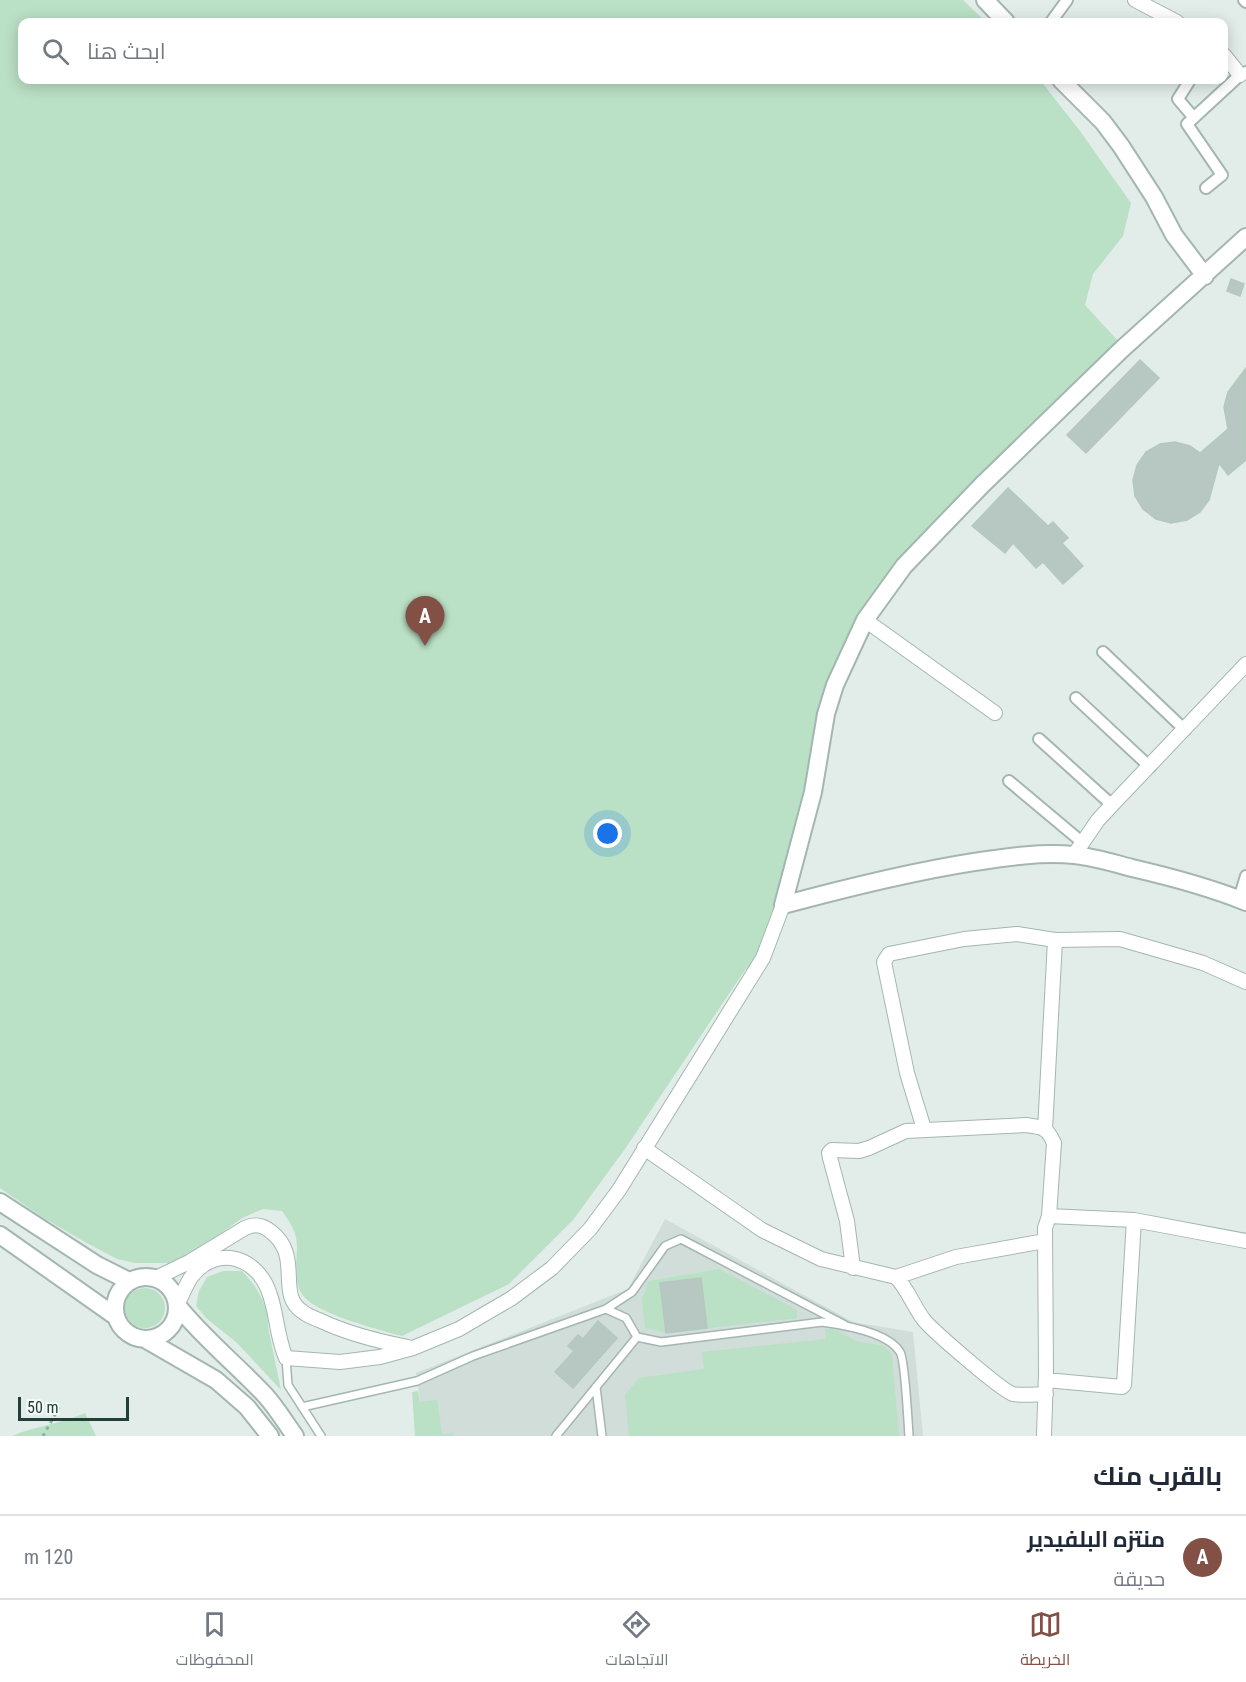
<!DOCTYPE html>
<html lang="ar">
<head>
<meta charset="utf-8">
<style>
  body { margin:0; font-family:"Roboto Condensed",Cairo,sans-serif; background:#f6f6f7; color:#1f2937; direction:rtl }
  .scale { position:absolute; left:18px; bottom:15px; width:111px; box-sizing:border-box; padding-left:6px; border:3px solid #214038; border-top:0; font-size:16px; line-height:21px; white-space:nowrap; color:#214038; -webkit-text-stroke:4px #f3faf7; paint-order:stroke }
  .you { position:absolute; left:608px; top:834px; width:21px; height:21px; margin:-15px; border:4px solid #fff; border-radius:50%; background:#1a73e8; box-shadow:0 0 0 9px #1a73e833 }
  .badge { display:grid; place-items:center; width:39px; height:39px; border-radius:50%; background:#825044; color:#fff; font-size:20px; font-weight:700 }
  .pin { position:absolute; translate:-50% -50px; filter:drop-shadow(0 2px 3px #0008) }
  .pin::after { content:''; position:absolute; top:32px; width:21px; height:18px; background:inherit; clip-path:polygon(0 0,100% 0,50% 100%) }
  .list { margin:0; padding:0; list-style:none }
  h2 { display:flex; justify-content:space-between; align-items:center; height:78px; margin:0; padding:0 24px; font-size:26px }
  h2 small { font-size:20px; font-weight:400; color:#747a83 }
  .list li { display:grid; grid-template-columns:39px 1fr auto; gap:18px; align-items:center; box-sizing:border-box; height:84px; padding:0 24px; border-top:2px solid #e0e1e3 }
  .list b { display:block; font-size:22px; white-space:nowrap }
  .list p { margin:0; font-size:20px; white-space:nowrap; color:#747a83 }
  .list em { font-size:20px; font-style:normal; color:#747a83 }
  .icon { flex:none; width:33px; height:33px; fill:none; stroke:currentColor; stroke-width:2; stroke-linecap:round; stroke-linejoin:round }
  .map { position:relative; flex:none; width:1246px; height:1436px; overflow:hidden; direction:ltr }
  .search { position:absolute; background:#fff; box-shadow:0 3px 15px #0003; left:18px; right:18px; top:18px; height:66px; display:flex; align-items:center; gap:15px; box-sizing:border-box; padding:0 21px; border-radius:12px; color:#747a83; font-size:22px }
  .sheet { height:162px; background:#fff }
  nav { display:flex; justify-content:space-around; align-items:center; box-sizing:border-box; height:84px; border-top:2px solid #e0e1e3; background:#fff; font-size:16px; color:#747a83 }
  nav a { display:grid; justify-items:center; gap:3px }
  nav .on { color:#825044 }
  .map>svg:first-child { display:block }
  .built { fill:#d0ddd8 }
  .green { fill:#bae0c5 }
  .building { fill:#b7c8c2; stroke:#b4c8c0; stroke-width:1.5 }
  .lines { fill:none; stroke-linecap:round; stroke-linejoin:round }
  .service-casing { stroke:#a4b6b0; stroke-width:10 }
  .pedestrian-casing { stroke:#a4b6b0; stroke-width:14 }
  .minor-casing { stroke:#a4b6b0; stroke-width:16 }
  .tertiary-casing { stroke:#a4b6b0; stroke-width:20 }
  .path { stroke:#81b3a4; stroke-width:3; stroke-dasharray:3 4.5; stroke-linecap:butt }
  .service { stroke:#fff; stroke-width:7 }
  .pedestrian { stroke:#fff; stroke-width:10 }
  .minor { stroke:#fff; stroke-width:14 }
  .tertiary { stroke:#fff; stroke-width:16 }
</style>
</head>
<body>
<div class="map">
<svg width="1246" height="1436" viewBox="0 0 1246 1436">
  <rect width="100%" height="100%" fill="#e2ede9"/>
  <path class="built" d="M665,1219L853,1322L913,1332L923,1436H425L416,1373L628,1289Z"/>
  <path class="green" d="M0,0H963L986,22H22V80H1040L1080,131L1131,203L1123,236L1093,274L1085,305L1120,343L902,563L837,677L764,953L745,970L625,1149L573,1220L509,1284L402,1336C376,1329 334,1318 311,1303C304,1298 298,1290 297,1281C293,1247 306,1243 282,1211L263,1209L242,1218L204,1246L169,1263H135L117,1259L85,1242L42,1217L0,1188Z
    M719,1269L797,1310V1318L666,1333L645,1328L642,1299L649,1281Z
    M223,1271H242C257,1286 269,1306 268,1327L281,1390L237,1343L206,1318L196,1306L199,1291L207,1277Z
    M125 1308a20 20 0 1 1 40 0a20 20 0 1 1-40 0Z
    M825,1329H833L856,1341L884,1346L892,1355L899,1436H629L625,1395L639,1378L704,1369L702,1352L826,1339Z
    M418,1391L420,1402L437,1400L442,1434L454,1433V1436H415L412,1392Z
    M85,1413L96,1436H12C35,1426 61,1424 85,1413Z"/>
  <path class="building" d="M1231,279L1244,284L1240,296L1227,291Z
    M1140,360L1159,378L1086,453L1067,435Z
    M1246,368V460L1228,475L1219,463L1209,500L1200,512L1187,520L1171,523L1156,519L1143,509L1135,496L1133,480L1137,465L1146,452L1160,444L1175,442L1190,446L1200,453L1228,429L1224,407L1228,392Z
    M1008,488L1048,526L1053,522L1068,538L1062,543L1083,566L1063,584L1043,562L1036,568L1013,543L1005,553L972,526Z
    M701,1278L707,1328L666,1333L660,1283Z
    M598,1321L617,1338L573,1388L555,1372L574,1351L568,1346L578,1335L583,1339Z"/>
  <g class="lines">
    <defs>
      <path id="service" d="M606,1309L626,1318L637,1337L661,1342L822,1322C844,1325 888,1332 900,1352C905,1359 908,1422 909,1436
        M286,1358L288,1385L321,1436
        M596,1387L602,1436
        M302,1407L417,1381L473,1356L606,1309L632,1292L665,1246L681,1239L845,1325
        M556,1436L637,1337"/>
      <path id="pedestrian" d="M1244,0L1246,2
        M1051,22L1067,0
        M1190,80L1178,99L1194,118
        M1206,188L1222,175L1187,124L1240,75L1246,72
        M1103,652L1185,730
        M1076,698L1150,767
        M1039,739L1112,805
        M1009,781L1083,843
        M1239,899L1246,876"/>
      <path id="minor" d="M1135,0L1177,22
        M1224,55L1240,75
        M865,620L995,713
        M1074,855L1098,820L1112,805L1246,664
        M924,1129L907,1073L884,962L889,954L964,939L1017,934L1055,940L1120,939L1203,963L1246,982
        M1045,1130L1055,940
        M644,1148L762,1230L821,1259L896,1277C908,1289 913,1306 924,1320C933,1331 1002,1391 1013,1394C1023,1396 1036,1394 1046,1394
        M853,1268L847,1221L830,1158L829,1153L832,1150L859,1151L869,1148L906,1131L1026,1125C1042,1127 1047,1127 1054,1143L1049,1216
        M896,1277L956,1257L1045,1241
        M156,1278L189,1262L245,1228C254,1224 261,1224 270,1231C304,1256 275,1294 303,1312C308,1316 314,1318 319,1320C348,1334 377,1341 408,1347
        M177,1305C182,1296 186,1284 192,1276C218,1243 259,1258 270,1295C277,1315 277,1338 286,1358L340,1362L380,1357L413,1348L459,1329L512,1298L552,1268L590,1229L619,1190L763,958L783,905
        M1046,1380L1122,1387L1124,1385L1134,1220
        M1044,1436L1046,1372L1045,1228L1049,1216L1134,1220L1246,1241"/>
      <path id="tertiary" d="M985,0L1006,22
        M1061,80L1103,122L1121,146L1154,197L1174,235L1205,276
        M1246,237L1121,350L982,485L904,566L865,620L835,685L826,714L813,792L783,905C846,888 910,872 974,862C1007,857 1041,852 1074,855C1094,857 1113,863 1132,868C1171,877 1209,887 1246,902
        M0,1202L97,1265L129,1281
        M0,1235L115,1316
        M115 1308a31 31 0 1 1 62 0a31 31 0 1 1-62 0Z
        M177,1305C203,1338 236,1364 265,1395C276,1407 285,1422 295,1436
        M145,1339L216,1380L247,1407L270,1436"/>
    </defs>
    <use href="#service" class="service-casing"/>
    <use href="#pedestrian" class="pedestrian-casing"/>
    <use href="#minor" class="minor-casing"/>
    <use href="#tertiary" class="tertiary-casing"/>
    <path class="path" d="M43,1436L61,1404"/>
    <use href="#service" class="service"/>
    <use href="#pedestrian" class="pedestrian"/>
    <use href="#minor" class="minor"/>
    <use href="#tertiary" class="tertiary"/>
  </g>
</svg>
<div class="scale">50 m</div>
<div class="you"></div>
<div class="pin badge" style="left:425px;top:646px">A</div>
<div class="search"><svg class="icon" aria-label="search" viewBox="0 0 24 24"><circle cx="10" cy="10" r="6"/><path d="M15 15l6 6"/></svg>ابحث هنا</div>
</div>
<section class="sheet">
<h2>بالقرب منك<small></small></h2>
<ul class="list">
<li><span class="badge">A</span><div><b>منتزه البلفيدير</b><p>حديقة</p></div><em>120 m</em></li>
</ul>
</section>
<nav>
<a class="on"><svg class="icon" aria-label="map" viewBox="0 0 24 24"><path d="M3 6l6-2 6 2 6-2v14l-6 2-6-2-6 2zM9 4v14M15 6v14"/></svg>الخريطة</a>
<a><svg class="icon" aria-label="directions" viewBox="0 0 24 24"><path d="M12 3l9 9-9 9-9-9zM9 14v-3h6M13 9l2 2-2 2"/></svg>الاتجاهات</a>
<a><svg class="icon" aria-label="saved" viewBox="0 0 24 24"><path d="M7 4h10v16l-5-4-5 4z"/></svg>المحفوظات</a>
</nav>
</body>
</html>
